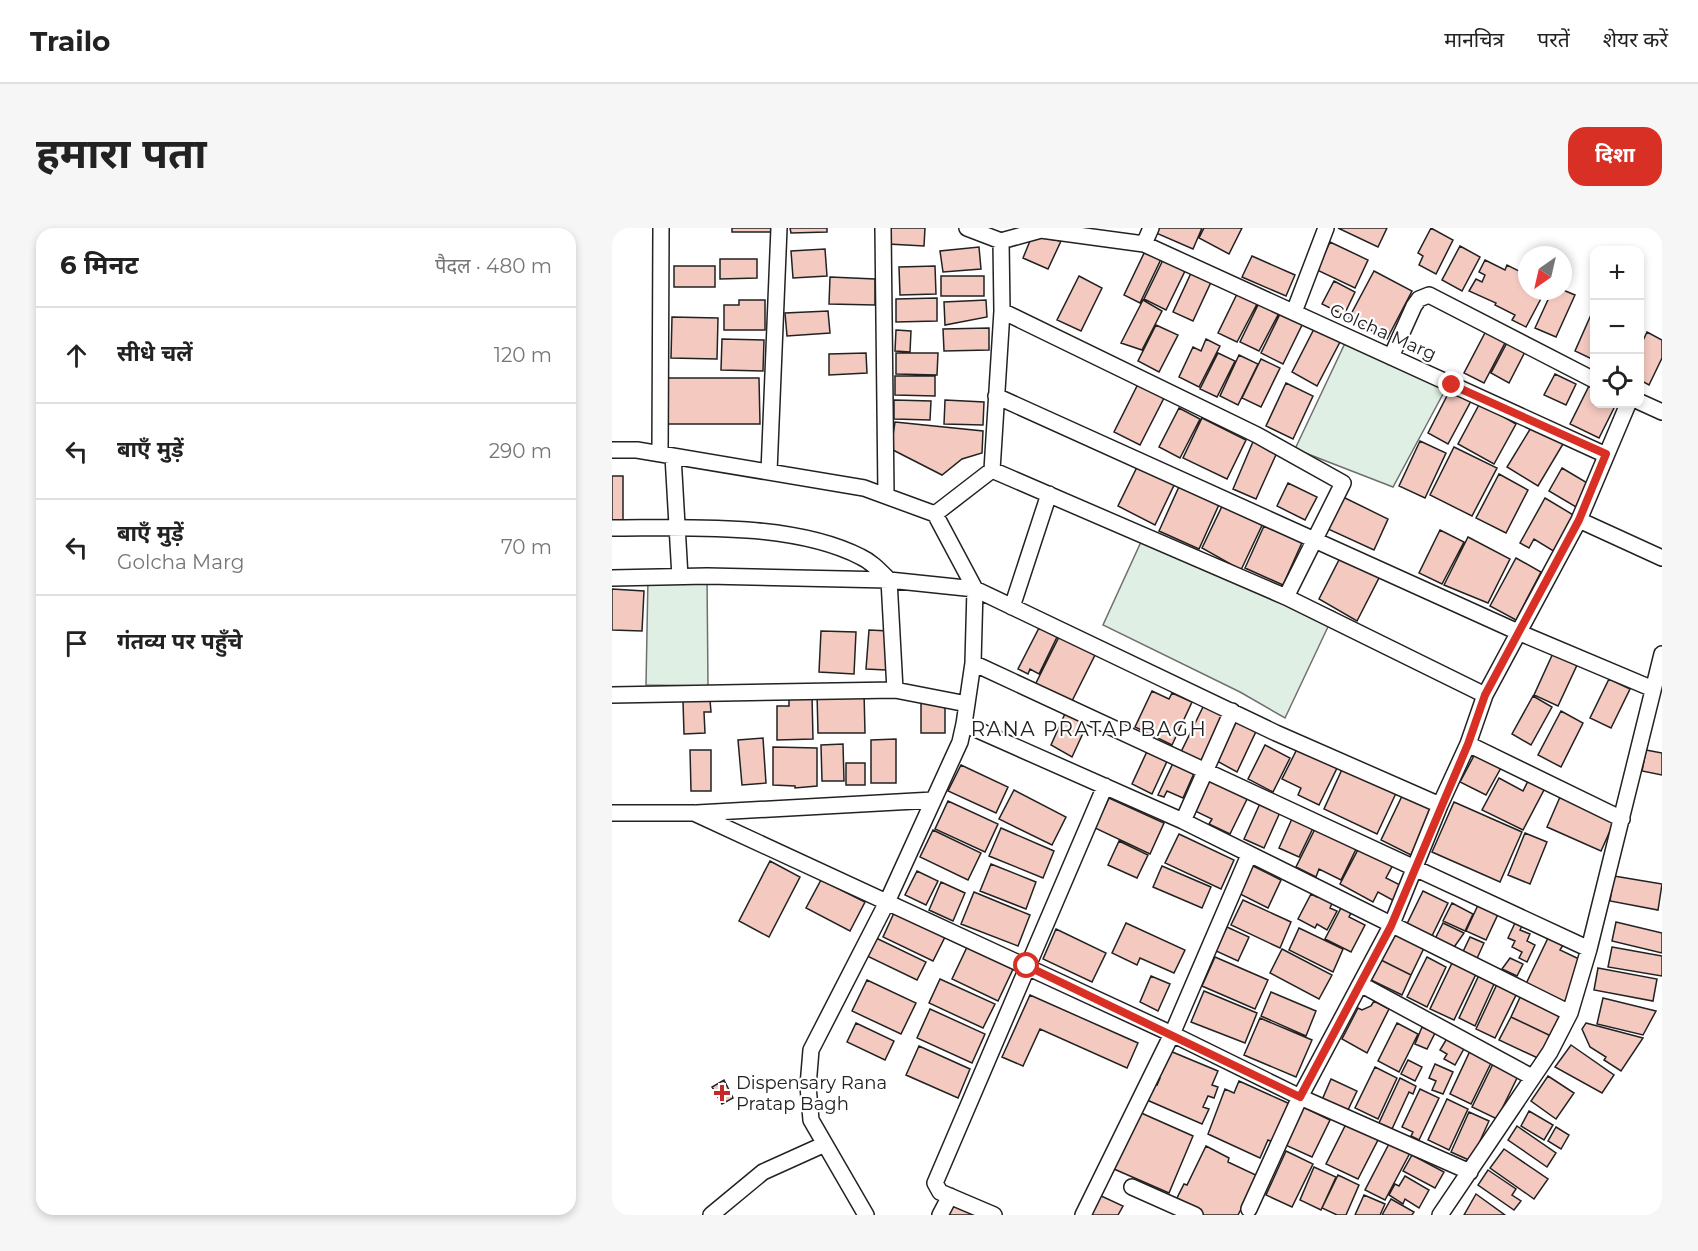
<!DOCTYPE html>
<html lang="hi">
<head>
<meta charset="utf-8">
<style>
  body { margin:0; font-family:Montserrat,"Noto Sans Devanagari",sans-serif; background:#f6f6f6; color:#222 }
  .controls { position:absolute; right:18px; top:18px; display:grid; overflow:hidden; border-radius:12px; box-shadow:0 3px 9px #0003 }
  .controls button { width:54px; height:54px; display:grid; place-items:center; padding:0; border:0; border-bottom:2px solid #e0e0e0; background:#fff; color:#222; font:30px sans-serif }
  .compass { position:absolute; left:906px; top:18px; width:54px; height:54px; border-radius:50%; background:#fff; box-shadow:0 3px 9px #0003; rotate:214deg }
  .stop { position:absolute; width:18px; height:18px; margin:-14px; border:4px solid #d93025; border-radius:50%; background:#fff }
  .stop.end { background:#d93025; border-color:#fff; box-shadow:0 2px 6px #0008 }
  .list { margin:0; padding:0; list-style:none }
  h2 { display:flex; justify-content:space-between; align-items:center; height:78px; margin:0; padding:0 24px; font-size:26px }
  h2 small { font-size:20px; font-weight:400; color:#767676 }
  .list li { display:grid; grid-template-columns:39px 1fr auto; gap:18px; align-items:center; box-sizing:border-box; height:96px; padding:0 24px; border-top:2px solid #e0e0e0 }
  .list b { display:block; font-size:22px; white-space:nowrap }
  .list p { margin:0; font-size:20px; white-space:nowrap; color:#767676 }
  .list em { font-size:20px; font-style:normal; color:#767676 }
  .icon { flex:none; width:33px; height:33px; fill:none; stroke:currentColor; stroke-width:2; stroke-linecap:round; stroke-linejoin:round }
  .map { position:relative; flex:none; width:1050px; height:987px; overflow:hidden; border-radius:18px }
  header { display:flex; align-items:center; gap:36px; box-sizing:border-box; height:84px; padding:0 30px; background:#fff; border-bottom:2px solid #e0e0e0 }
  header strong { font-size:28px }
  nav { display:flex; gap:33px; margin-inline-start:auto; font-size:21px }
  .intro { display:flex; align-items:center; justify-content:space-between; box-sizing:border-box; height:144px; padding:0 36px }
  h1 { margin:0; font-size:42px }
  .button { padding:15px 27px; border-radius:18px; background:#d93025; color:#fff; font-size:21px; font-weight:700 }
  main { display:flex; gap:36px; padding:0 36px }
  aside { flex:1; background:#fff; border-radius:18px; box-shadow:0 3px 9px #0003 }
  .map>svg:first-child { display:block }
  .green { fill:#e0efe3; stroke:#6f6f6f; stroke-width:1.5 }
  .building { fill:#f3c9c0; stroke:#222; stroke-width:1.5 }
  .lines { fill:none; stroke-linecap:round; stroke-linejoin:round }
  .minor-casing { stroke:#222; stroke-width:18 }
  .minor { stroke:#fff; stroke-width:15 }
  .route { stroke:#d93025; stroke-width:8 }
  .poi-dot { fill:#c62828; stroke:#fff; stroke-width:2 }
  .labels { text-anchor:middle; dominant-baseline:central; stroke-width:4.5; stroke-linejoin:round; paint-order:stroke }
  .street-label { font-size:18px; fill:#222; stroke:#fff }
  .poi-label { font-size:18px; fill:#222; stroke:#fff; text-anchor:start }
  .neighbourhood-label { font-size:20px; letter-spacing:1.5px; fill:#222; stroke:#fff }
</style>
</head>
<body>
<header>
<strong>Trailo</strong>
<nav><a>मानचित्र</a><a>परतें</a><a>शेयर करें</a></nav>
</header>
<div class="intro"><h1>हमारा पता</h1><a class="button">दिशा</a></div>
<main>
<aside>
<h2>6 मिनट<small>पैदल · 480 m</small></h2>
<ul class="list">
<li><svg class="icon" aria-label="ahead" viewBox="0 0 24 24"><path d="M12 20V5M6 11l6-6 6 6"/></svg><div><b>सीधे चलें</b></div><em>120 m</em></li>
<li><svg class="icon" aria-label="left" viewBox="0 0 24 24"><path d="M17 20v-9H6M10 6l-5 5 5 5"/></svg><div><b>बाएँ मुड़ें</b></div><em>290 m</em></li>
<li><svg class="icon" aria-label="left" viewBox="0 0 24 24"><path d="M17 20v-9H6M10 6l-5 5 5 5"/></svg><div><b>बाएँ मुड़ें</b><p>Golcha Marg</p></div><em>70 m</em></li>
<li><svg class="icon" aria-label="arrive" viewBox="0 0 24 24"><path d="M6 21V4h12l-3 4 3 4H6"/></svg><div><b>गंतव्य पर पहुँचे</b></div></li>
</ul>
</aside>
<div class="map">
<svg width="1050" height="987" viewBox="0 0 1050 987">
  <rect width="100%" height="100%" fill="#fff"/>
  <path class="green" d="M735,111L838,153L781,259L683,221Z
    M534,303L723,384L673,490L628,464L491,397Z
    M95,348L96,458L34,457L36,349Z"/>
  <path class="building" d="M120,0H161V4H120Z
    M178,0H215V4L179,5Z
    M277,0H313L312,18L276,16Z
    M547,0H590L581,21L544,5Z
    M592,0H630L617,26L587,10Z
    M726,0H775L766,19Z
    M819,0L841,12L824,46L807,37L811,28L806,25Z
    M420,8L449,13L436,41L411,30Z
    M718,14L756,32L743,60L705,42Z
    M848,18L868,29L850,63L830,52Z
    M367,19L369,41L331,44L328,23Z
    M535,19L551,27L528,75L512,67Z
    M213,21L215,48L181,50L179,23Z
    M640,28L683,47L674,68L630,49Z
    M108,31H145V50L108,51Z
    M551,32L573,43L554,82L532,71Z
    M873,32L893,42L895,37L915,47V63H933L914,99L900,92L903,87L883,77L884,75L857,63L864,51L870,54L873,47L867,44Z
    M62,38H103V59H62Z
    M323,38L324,66L288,67L287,39Z
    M580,43L600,52L581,93L561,84Z
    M762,43L800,63L775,111L737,90Z
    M329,48H372V68H329Z
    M467,48L490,60L469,103L445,92Z
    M218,49L263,51V77L217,76Z
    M722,53L743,64L732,87L710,76Z
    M951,62L963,67L944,109L923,100L940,63Z
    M626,64L646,74L625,114L606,105Z
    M325,70V93L284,94V71Z
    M127,72H153V102H112V77H127Z
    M374,72L375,89L333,97L332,74Z
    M531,72L550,83L530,122L509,115Z
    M647,75L667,85L647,123L628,114Z
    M982,80V132L963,123Z
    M216,83L218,105L175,108L173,85Z
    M669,84L691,95L671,136L649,125Z
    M60,89L106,90L105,131L59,130Z
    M544,97L566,107L547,144L526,133Z
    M703,99L729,112L705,158L680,144Z
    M377,100V122L332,123L331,101Z
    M875,101L895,111L872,155L852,145Z
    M284,102L299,103L298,124L283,123Z
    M1035,104L1050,112V130L1037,157L1028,152V119Z
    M110,111L152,112L151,143L109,142Z
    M594,111L608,118L587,159L567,149L581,119L589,123Z
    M897,111L915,120L897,155L879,145Z
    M254,125L255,145L217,147V126Z
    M284,125H326L325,147L284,146Z
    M606,125L623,133L605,169L588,161Z
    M627,127L646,136L626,177L608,168Z
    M649,131L668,140L649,179L630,170Z
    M943,146L964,156L954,177L932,167Z
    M283,148H323V168L283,167Z
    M54,150H147L148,196H55Z
    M527,154L553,168L528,217L502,204Z
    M674,155L701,168L681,211L654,198Z
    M977,158L982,160V176H1004L987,210L958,196Z
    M838,162L859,173L836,216L816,205Z
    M282,172L319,173L318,192L282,191Z
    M333,172L372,174L371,197L332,196Z
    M868,175L904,196L882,236L846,216Z
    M567,180L588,191L568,230L547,219Z
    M590,190L634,212L615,251L571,230Z
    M283,194L371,203L370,225L350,231L330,247L279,221Z
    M920,198L951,216L926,258L895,239Z
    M643,209L667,220L644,271L621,261Z
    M808,213L834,225L813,270L787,258Z
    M842,219L885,240L860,288L818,267Z
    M528,233L565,251L543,297L506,278Z
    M950,240L977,256L964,279L937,263Z
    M887,246L916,262L894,305L864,290Z
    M0,248H11V293H0Z
    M570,252L610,270L587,321L547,303Z
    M676,255L705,269L693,292L665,278Z
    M731,269L776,291L762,322L716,301Z
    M933,270L963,288L943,324L922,311L917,320L908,315Z
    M613,272L653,291L629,342L590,320Z
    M652,298L668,305L670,300L692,310L671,357L633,340Z
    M828,302L852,314L830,356L807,345Z
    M856,309L898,331L876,375L832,357Z
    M730,326L770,344L745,393L707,371Z
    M904,330L929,344L904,392L878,378Z
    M0,361L32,363L30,403L0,402Z
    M427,400L445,409L427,446L418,441L416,446L406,441Z
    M257,402L277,403L274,442L254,441Z
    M209,403L244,404L242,446L207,444Z
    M447,409L483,427L459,475L423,457Z
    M942,423L966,435L946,478L922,467Z
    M997,451L1018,461L999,500L978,490Z
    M540,463L557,471L560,465L580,474L560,517L523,499Z
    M252,464L253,505H206L205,465Z
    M177,468H200L201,511L165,512V478H177Z
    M921,468L940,479L919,517L900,506Z
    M98,472L99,484H92L93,505L72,506L71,473Z
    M309,472H333V505H309Z
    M592,477L613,487L589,536L568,526Z
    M456,479L478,490L460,529L439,517Z
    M949,483L971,495L949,539L926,527Z
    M627,488L647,497L625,544L605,533Z
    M151,510L154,555L130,557L126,512Z
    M284,511V555H259V512Z
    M231,516L232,553H210L209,517Z
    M653,517L678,530L661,564L636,551Z
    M161,519L205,520V558L183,560V558L161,557Z
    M537,519L557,529L540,566L520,556Z
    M686,519L726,538L707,577L686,567L689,560L670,551Z
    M78,522H99V563H79Z
    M1034,522L1050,525V547L1030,543Z
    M864,524L890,538L874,567L848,554Z
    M562,533L583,543L571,570L555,563L552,569L546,567Z
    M234,535H253V557H234Z
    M349,537L396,559L384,585L336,563Z
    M732,537L786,561L765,606L712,581Z
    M599,549L639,563L618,606L597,596L600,591L583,583Z
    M887,550L911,563L917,551L933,560L911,602L870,582Z
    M402,562L454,589L440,617L387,591Z
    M791,566L821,581L799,627L769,612Z
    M948,569L1002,594L989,623L935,599Z
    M497,570L552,595L538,626L483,600Z
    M650,571L670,580L652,620L632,611Z
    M336,573L386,596L373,624L323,601Z
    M842,574L910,604L888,654L820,624Z
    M683,584L704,594L687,629L667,620Z
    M706,595L747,615L729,652L707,641L704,649L684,639Z
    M389,600L442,623L431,650L377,628Z
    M321,602L369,625L356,652L308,629Z
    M913,605L935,614L918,656L896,647Z
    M567,606L622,632L609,661L553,635Z
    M507,613L536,627L525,650L496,637Z
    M749,616L783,633L774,650L792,659L784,674L766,664L761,674L728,656Z
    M158,633L188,649L157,709L127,693Z
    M379,636L424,654L414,681L368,663Z
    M637,636L669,652L656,680L624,664Z
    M550,638L599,659L590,680L541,659Z
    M305,643L326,653L314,677L293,667Z
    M1002,648L1050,656L1046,682L998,673Z
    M209,652L253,674L238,703L194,680Z
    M329,654L353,665L341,693L317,682Z
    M811,663L836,675L817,714L792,702Z
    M362,664L418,687L406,718L349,696Z
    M699,666L705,669L707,666L721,673L718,680L725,683L715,702L705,696L703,700L686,691Z
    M631,672L679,694L668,720L619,697Z
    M840,675L861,686L853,703L831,693Z
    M867,675L887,684L874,712L854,703Z
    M730,678L740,683L737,689L753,697L739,724L713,711Z
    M282,685L333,709L321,733L271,709Z
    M1004,694L1050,705V725L1000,713Z
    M514,695L573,722L562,745L528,730L525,737L500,725Z
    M831,695L852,705L838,725L820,717Z
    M903,695L910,698L908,702L918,706L915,713L923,717L915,734L907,730L910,724L900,719L903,713L896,710Z
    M615,699L637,709L626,733L604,723Z
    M687,700L731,721L721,744L677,722Z
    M444,701L494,725L480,754L431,731Z
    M782,705L812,720L799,747L769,732Z
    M262,709L314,734L305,752L253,727Z
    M858,709L872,715L862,737L848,730Z
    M936,710L951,717L948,722L967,731L954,780L912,760Z
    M356,717L402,739L386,773L340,751Z
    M1000,719L1050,728V748L996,739Z
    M670,721L720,747L707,771L658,745Z
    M603,729L656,752L643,781L590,758Z
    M815,729L834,739L815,779L795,769Z
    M898,730L911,736L905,748L890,741Z
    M769,732L799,747L790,767L759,752Z
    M841,733L865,744L842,792L818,781Z
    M986,740L1045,751L1041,773L982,762Z
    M867,747L883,754L863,798L847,790Z
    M539,748L558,756L546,783L528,774Z
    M328,751L383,776L371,800L317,775Z
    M255,752L304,775L289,806L240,783Z
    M886,754L906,763L883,810L864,801Z
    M592,763L645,785L633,815L579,794Z
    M659,764L704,783L694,808L649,788Z
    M910,765L953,786L941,809L899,789Z
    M418,767L526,815L515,840L428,801L411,838L390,829Z
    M991,770L1044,783L1031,807L985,796Z
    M762,773L777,781L755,825L730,811L746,780L750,782L759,778Z
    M318,781L373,806L360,835L305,810Z
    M899,789L941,809L930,832L887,812Z
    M648,790L700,812L684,849L632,827Z
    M244,795L282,813L273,832L235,814Z
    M785,795L806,806L787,844L766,833Z
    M974,795L1031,810L1009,843L992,832L994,829L978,819L970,801Z
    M810,799L823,805L815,821L803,816Z
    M837,807L854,817L843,837L832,831L835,826L828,822Z
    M959,817L1002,847L990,865L943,839Z
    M307,818L358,841L346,870L294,847Z
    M558,823L606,843L600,857L606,859L602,870L596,868L591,879L597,881L590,896L535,872L542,856L545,857L548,850L542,847Z
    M858,823L880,833L859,876L838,866Z
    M796,832L810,839L803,853L789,846Z
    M823,836L841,844L831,866L820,862L824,853L817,850Z
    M881,836L906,848L885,891L860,879Z
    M763,839L785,850L766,891L743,880Z
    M936,848L962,865L944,891L919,873Z
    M788,850L804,858L801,866L797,864L780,901L767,895Z
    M719,851L745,863L735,884L710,872Z
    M112,852L121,870L110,876L100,859Z
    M627,853L678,876L661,914L656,912L648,930L596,906L613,861L622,865Z
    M808,861L827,870L807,912L799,908L801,904L790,899Z
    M835,871L856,881L837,922L816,912Z
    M689,878L718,892L700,929L671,916Z
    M917,883L941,897L932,912L909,898Z
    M527,884L581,908L557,965L502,941Z
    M857,884L877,893L859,933L839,924Z
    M736,892L768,908L746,951L714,936Z
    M905,898L944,925L935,939L896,912Z
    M944,899L957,907L949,921L936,913Z
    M779,912L799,923L773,972L753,962Z
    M594,918L617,930L616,934L646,948L626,987H590L563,974L572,956L575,957Z
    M892,921L936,951L922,971L878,940Z
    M674,923L701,936L680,979L654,967Z
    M800,927L832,944L823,960L791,943Z
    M702,939L724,949L709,982L688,972Z
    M876,942L904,961L900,967L909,973L902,982L866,957Z
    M726,947L747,957L734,987H725L710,980Z
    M793,948L817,962L807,980L793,971L791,976L777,967L783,956L787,958Z
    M485,966L511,978L506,987H475Z
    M864,966L893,987H852Z
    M752,967L773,976L768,987H743Z
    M779,971L802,984L800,987H770Z
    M341,973L363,984L361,987H334Z"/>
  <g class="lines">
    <defs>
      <path id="minor" d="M271,0L274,267
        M355,0L389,13L429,2L532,16L994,227
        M532,16L539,0
        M390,83L645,207L731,255L674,369
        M682,84L714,0
        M779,129L802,78L807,71L817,67L982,152
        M384,168L906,404L1041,461
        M1028,174L1050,184
        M0,222H25L252,260L323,286L363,361L361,435L352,496L348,514L275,674L199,822L196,858L199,892L254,987
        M48,226L49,0
        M61,228L68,349
        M380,242L390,83L389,13
        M157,244L167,0
        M967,292L1050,330
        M0,300C75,300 181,294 249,329C260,334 268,343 277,352L283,462
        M0,350L95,348L277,352L363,361L664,505L828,577L856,516L873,467L674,369L380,242L323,286
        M400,379L437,266
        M361,435L977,721
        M0,467L283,462L355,476
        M873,467L967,292L1016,176
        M352,496L571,593L958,785
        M856,516L1010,591
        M0,585H82L560,806L688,869L858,944
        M85,585L321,572
        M571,593L620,483
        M750,757L920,849
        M520,959L583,987
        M637,981L688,869L779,698L828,577
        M99,987L151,944L213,916
        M328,987L338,968
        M382,987L328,964L323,955L493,558
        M471,987L560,806L637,627
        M828,987L938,824L958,785L977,721L1050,426"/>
    </defs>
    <use href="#minor" class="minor-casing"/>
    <use href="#minor" class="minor"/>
  </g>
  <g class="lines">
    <path class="route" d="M415,738L688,869L779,698L856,516L873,467L967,292L994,226L840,157"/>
  </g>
  <path class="poi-dot" d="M107 856h6v6h6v6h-6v6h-6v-6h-6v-6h6z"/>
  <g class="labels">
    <g class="street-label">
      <text transform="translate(771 104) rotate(24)">Golcha Marg</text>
    </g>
    <g class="poi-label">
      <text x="124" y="855">Dispensary Rana<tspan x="124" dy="21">Pratap Bagh</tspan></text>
    </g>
    <g class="neighbourhood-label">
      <text x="477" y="501">RANA PRATAP BAGH</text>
    </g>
  </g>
</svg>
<div class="controls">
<button>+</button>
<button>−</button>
<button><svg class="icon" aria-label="locate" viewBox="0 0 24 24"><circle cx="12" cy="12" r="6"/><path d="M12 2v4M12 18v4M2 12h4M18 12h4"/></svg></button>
</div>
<svg class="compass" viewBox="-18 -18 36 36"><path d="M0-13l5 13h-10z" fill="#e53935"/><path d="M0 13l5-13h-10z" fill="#767676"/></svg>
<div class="stop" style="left:415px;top:738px"></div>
<div class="stop end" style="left:840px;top:157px"></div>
</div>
</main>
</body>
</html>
